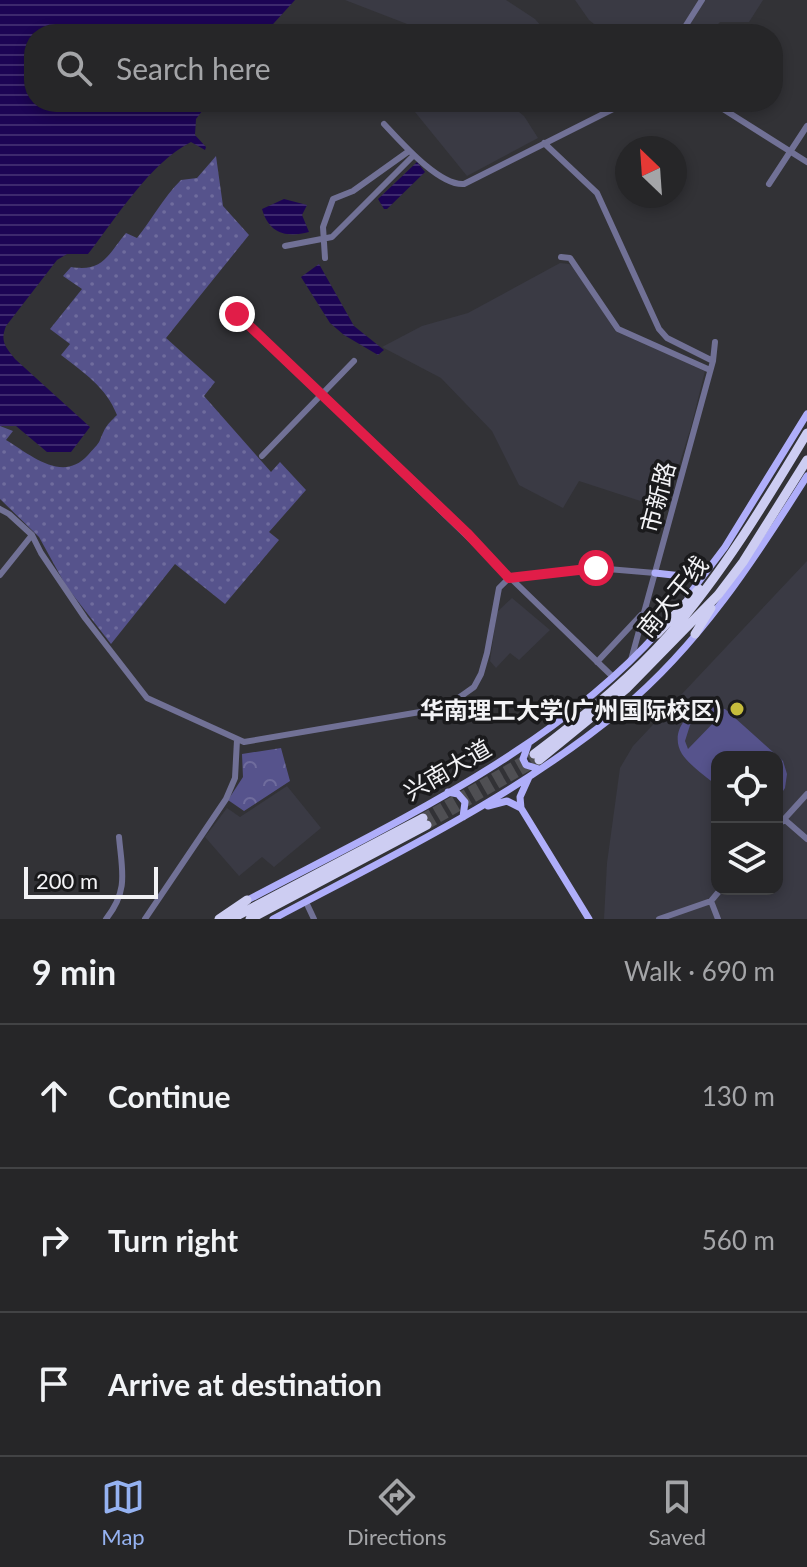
<!DOCTYPE html>
<html lang="en">
<head>
<meta charset="utf-8">
<style>
  body { margin:0; font-family:Lato,"Noto Sans SC",sans-serif; background:#323234; color:#f1f3f6 }
  .controls { position:absolute; right:24px; bottom:24px; display:grid; overflow:hidden; border-radius:16px; box-shadow:0 4px 12px #0003 }
  .controls button { width:72px; height:72px; display:grid; place-items:center; padding:0; border:0; border-bottom:2px solid #424345; background:#262628; color:#f1f3f6; font:40px sans-serif }
  .compass { position:absolute; left:615px; top:136px; width:72px; height:72px; border-radius:50%; background:#262628; box-shadow:0 4px 12px #0003; rotate:335deg }
  .scale { position:absolute; left:24px; bottom:20px; width:134px; box-sizing:border-box; padding-left:8px; border:4px solid #f3f3f6; border-top:0; font-size:22px; line-height:28px; white-space:nowrap; color:#f3f3f6; -webkit-text-stroke:6px #1a1a1c; paint-order:stroke }
  .stop { position:absolute; width:24px; height:24px; margin:-18px; border:6px solid #e11d48; border-radius:50%; background:#fff }
  .stop.end { background:#e11d48; border-color:#fff; box-shadow:0 2px 8px #0008 }
  .list { margin:0; padding:0; list-style:none }
  h2 { display:flex; justify-content:space-between; align-items:center; height:104px; margin:0; padding:0 32px; font-size:34px }
  h2 small { font-size:26px; font-weight:400; color:#a4a5a8 }
  .list li { display:grid; grid-template-columns:52px 1fr auto; gap:24px; align-items:center; box-sizing:border-box; height:144px; padding:0 32px; border-top:2px solid #424345 }
  .list b { display:block; font-size:30px; white-space:nowrap }
  .list em { font-size:26px; font-style:normal; color:#a4a5a8 }
  .icon { flex:none; width:44px; height:44px; fill:none; stroke:currentColor; stroke-width:2; stroke-linecap:round; stroke-linejoin:round }
  .map { position:relative; flex:none; width:807px; height:919px; overflow:hidden }
  .search { position:absolute; background:#262628; box-shadow:0 4px 12px #0003; left:24px; right:24px; top:24px; height:88px; display:flex; align-items:center; gap:20px; box-sizing:border-box; padding:0 28px; border-radius:32px; color:#a4a5a8; font-size:30px }
  .sheet { height:536px; background:#262628 }
  nav { display:flex; justify-content:space-around; align-items:center; box-sizing:border-box; height:112px; border-top:2px solid #424345; background:#262628; font-size:22px; color:#a4a5a8 }
  nav a { display:grid; justify-items:center; gap:4px }
  nav .on { color:#95b2f1 }
  .map>svg:first-child { display:block }
  .built { fill:#3a3a44; fill-rule:evenodd }
  .grass { fill:url(#grass-dots) }
  .park { fill:url(#park-crowns) }
  .garden { fill:#56538c; fill-rule:evenodd }
  .water { fill:url(#water-rules) }
  .lines { fill:none; stroke-linecap:round; stroke-linejoin:round }
  .highway-tunnel { stroke:#4f4f53; stroke-width:9; stroke-dasharray:9 4.5; stroke-linecap:butt }
  .minor { stroke:#717196; stroke-width:6 }
  .major { stroke:#afaefa; stroke-width:7 }
  .highway { stroke:#cdcdf2; stroke-width:9 }
  .route { stroke:#e11d48; stroke-width:10 }
  .poi-dot { fill:#c6bc3c; stroke:#1a1a1c; stroke-width:3 }
  .labels { text-anchor:middle; dominant-baseline:central; stroke-width:7; stroke-linejoin:round; paint-order:stroke }
  .street-label { font-size:24px; fill:#f3f3f6; stroke:#1a1a1c }
  .poi-label { font-size:24px; font-weight:bold; fill:#f3f3f6; stroke:#1a1a1c; text-anchor:end }
</style>
</head>
<body>
<div class="map">
<svg width="807" height="919" viewBox="0 0 807 919">
  <defs>
    <pattern id="grass-dots" width="8" height="8" patternUnits="userSpaceOnUse" patternTransform="scale(2)"><rect width="8" height="8" fill="#56538c"/><path d="M2 2h.1M6 6h.1" fill="none" stroke="#6f6c9d" stroke-width="1.8" stroke-linecap="round"/></pattern>
    <pattern id="park-crowns" width="20" height="18" patternUnits="userSpaceOnUse" patternTransform="scale(2)"><rect width="20" height="18" fill="#56538c"/><path d="M2 6a3 3 0 1 1 6 0M12 15a3 3 0 1 1 6 0" fill="none" stroke="#6f6c9d"/></pattern>
    <pattern id="water-rules" width="6" height="5" patternUnits="userSpaceOnUse" patternTransform="scale(2)"><rect width="6" height="5" fill="#1c0454"/><path d="M0 2.5h6" fill="none" stroke="#3d296d"/></pattern>
  </defs>
  <rect width="100%" height="100%" fill="#323236"/>
  <path class="built" d="M345,0H506L535,19L548,34H433Z
    M575,0H763L749,22H720L709,34H607L589,20Z
    M432,102H515L510,105L524,116L538,138L467,176L415,112Z
    M560,263L569,264L581,274L615,331L705,371L691,427L665,509L579,481L563,508L519,485L492,431L441,378L382,347L422,326L468,313Z
    M807,561V919H604L607,863L620,768L633,746ZM717,757H777V889H717Z
    M512,598L550,630L519,660L510,653L496,668L490,661L497,612Z
    M287,786L321,828L274,867L262,857L239,876L205,837L227,808L240,817Z"/>
  <path class="grass" d="M216,156L223,206L249,235L166,338L215,382L204,396L271,472L280,462L306,490L269,532L279,540L225,604L175,564L111,644L66,586L39,537L0,499V426L13,431L6,440C32,456 63,483 88,455C92,450 98,445 100,440C106,426 105,427 117,415C106,387 84,373 61,355L70,344L50,329L82,289L63,276L71,267C103,272 107,256 126,233L137,238C153,218 163,198 181,180L197,178Z"/>
  <path class="park" d="M281,748L290,781L244,811L228,800L243,777L242,754Z"/>
  <path class="garden" d="M703,706L725,709L783,761L787,774L785,788L777,800V757H717V786C707,777 690,766 682,754C670,734 685,714 703,706ZM713,713L720,716L688,749L685,741L691,722L704,714Z"/>
  <path class="water" d="M0,0H295L264,34H34V102H209L196,119L195,135L206,147L205,150L191,142C149,164 117,217 88,254H67L57,260L6,326C0,341 5,347 15,359L90,427L71,452H47L16,426H0Z
    M417,162L425,172L387,209H384L378,199Z
    M284,199L307,205L302,215L309,232C287,238 269,234 262,209Z
    M319,264L354,326L384,350L378,355L344,335L330,323L301,277Z"/>
  <g class="lines">
    <path class="highway-tunnel" d="M423,818L531,756
      M427,825L539,760"/>
    <path class="minor" d="M683,34V30L702,0
      M712,102L807,162
      M384,124C401,142 439,186 464,184L627,102
      M544,143L597,193L659,329L667,338L713,361
      M769,184L807,126
      M285,246L332,237L414,155
      M561,257L570,258L618,329L710,370
      M325,258L323,227L333,199L353,191L409,151
      M237,314L613,677
      M262,456L354,361
      M0,509L9,514L32,535L41,553L85,618L147,698L244,742L420,712L450,704L474,687L481,674L487,653L499,588L509,578L596,568L655,573
      M0,575L32,535
      M631,660L713,361L715,342
      M597,662L641,615
      M784,819L807,839
      M777,827L807,794
      M711,901L718,919
      M306,902L314,919
      M106,919C129,890 122,871 119,837
      M145,919L226,799L235,778L237,740
      M659,919L711,901L721,889"/>
    <path class="major" d="M655,573L700,578
      M688,596L725,547L807,414
      M528,745L523,759L526,765L539,769
      M448,792L458,794L465,802L463,817
      M488,806L507,801L521,808L589,919
      M521,808L520,797L529,777
      M244,902C385,827 552,752 660,630
      M273,919C393,855 517,796 622,709C699,645 754,560 807,476"/>
    <path class="highway" d="M657,634L699,589
      M695,634L711,608
      M534,754C581,719 629,680 668,636C722,574 765,503 807,433
      M539,760L626,689L718,595L743,562L807,460
      M219,919L247,900
      M231,919L423,818
      M250,919L427,825"/>
  </g>
  <g class="lines">
    <path class="route" d="M237,314L467,533L509,578L596,568"/>
  </g>
  <circle class="poi-dot" cx="737" cy="709" r="8"/>
  <g class="labels">
    <g class="street-label">
      <text transform="translate(657 497) rotate(-75)">市新路</text>
      <text transform="translate(672 596) rotate(-51)">南大干线</text>
      <text transform="translate(447 769) rotate(-30)">兴南大道</text>
    </g>
    <g class="poi-label">
      <text x="721" y="709">华南理工大学(广州国际校区)</text>
    </g>
  </g>
</svg>
<div class="controls">
<button><svg class="icon" aria-label="locate" viewBox="0 0 24 24"><circle cx="12" cy="12" r="6"/><path d="M12 2v4M12 18v4M2 12h4M18 12h4"/></svg></button>
<button><svg class="icon" aria-label="layers" viewBox="0 0 24 24"><path d="M12 4l9 5-9 5-9-5zM3 14l9 5 9-5"/></svg></button>
</div>
<svg class="compass" viewBox="-18 -18 36 36"><path d="M0-13l5 13h-10z" fill="#e53935"/><path d="M0 13l5-13h-10z" fill="#a4a5a8"/></svg>
<div class="scale">200 m</div>
<div class="stop" style="left:596px;top:568px"></div>
<div class="stop end" style="left:237px;top:314px"></div>
<div class="search"><svg class="icon" aria-label="search" viewBox="0 0 24 24"><circle cx="10" cy="10" r="6"/><path d="M15 15l6 6"/></svg>Search here</div>
</div>
<section class="sheet">
<h2>9 min<small>Walk · 690 m</small></h2>
<ul class="list">
<li><svg class="icon" aria-label="ahead" viewBox="0 0 24 24"><path d="M12 20V5M6 11l6-6 6 6"/></svg><div><b>Continue</b></div><em>130 m</em></li>
<li><svg class="icon" aria-label="right" viewBox="0 0 24 24"><path d="M7 20v-9h11M14 6l5 5-5 5"/></svg><div><b>Turn right</b></div><em>560 m</em></li>
<li><svg class="icon" aria-label="arrive" viewBox="0 0 24 24"><path d="M6 21V4h12l-3 4 3 4H6"/></svg><div><b>Arrive at destination</b></div></li>
</ul>
</section>
<nav>
<a class="on"><svg class="icon" aria-label="map" viewBox="0 0 24 24"><path d="M3 6l6-2 6 2 6-2v14l-6 2-6-2-6 2zM9 4v14M15 6v14"/></svg>Map</a>
<a><svg class="icon" aria-label="directions" viewBox="0 0 24 24"><path d="M12 3l9 9-9 9-9-9zM9 14v-3h6M13 9l2 2-2 2"/></svg>Directions</a>
<a><svg class="icon" aria-label="saved" viewBox="0 0 24 24"><path d="M7 4h10v16l-5-4-5 4z"/></svg>Saved</a>
</nav>
</body>
</html>
